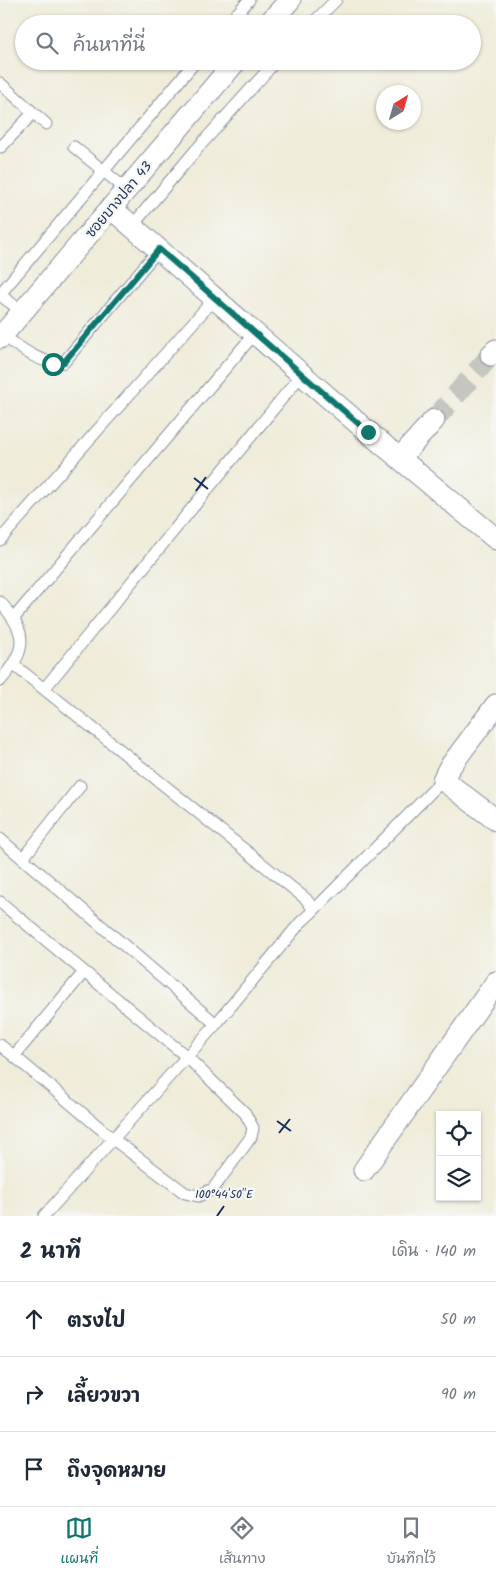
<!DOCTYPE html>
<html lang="th">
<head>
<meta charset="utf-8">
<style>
  body { margin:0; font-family:Kalam,"Playpen Sans Thai",sans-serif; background:#f6f6f7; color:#1f2937 }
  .controls { position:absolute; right:15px; bottom:15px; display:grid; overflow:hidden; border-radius:0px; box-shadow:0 1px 4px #0004 }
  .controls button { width:45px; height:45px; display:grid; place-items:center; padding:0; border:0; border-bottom:1px solid #e0e1e3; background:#fff; color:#1f2937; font:25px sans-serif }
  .compass { position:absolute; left:376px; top:85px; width:45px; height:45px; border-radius:50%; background:#fff; box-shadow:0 1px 4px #0004; rotate:37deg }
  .stop { position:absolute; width:15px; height:15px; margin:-11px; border:4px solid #0f766e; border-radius:50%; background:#fff }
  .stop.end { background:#0f766e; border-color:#fff; box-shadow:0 1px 5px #0008 }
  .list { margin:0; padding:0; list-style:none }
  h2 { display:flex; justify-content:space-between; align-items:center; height:65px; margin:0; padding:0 20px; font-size:21px }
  h2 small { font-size:16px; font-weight:400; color:#747a83 }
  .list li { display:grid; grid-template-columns:32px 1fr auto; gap:15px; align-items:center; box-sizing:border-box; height:75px; padding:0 20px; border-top:1px solid #e0e1e3 }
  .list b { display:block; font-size:19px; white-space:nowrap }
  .list em { font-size:16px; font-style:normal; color:#747a83 }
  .icon { flex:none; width:28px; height:28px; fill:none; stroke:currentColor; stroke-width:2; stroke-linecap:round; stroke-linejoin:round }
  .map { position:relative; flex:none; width:496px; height:1216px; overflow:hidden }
  .search { position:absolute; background:#fff; box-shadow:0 1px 4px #0004; left:15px; right:15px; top:15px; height:55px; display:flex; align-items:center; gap:12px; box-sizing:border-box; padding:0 18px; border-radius:28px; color:#747a83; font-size:19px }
  .sheet { height:290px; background:#fff }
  nav { display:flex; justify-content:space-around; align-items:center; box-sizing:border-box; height:70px; border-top:1px solid #e0e1e3; background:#fff; font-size:14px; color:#747a83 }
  nav a { display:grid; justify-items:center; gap:2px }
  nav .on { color:#0f766e }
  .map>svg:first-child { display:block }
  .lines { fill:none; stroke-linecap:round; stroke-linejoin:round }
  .minor-tunnel { stroke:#c5c6c0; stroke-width:21; stroke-dasharray:21 11; stroke-linecap:butt }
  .service-casing { stroke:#858e9c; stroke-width:13 }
  .minor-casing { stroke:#858e9c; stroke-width:23 }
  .service { stroke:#fff; stroke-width:11 }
  .minor { stroke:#fff; stroke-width:21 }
  .route { stroke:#0f766e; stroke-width:6 }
  .ticks { fill:none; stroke:#1b2f5e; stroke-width:2 }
  .labels { text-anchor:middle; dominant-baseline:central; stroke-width:4.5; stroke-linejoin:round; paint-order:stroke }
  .street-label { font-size:14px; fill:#1b2f5e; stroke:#f6f6f2 }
  .ticks-label { font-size:12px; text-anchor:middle; fill:#1b2f5e; stroke:#f6f6f2; stroke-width:4.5; stroke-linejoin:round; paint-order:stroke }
</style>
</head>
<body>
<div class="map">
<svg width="496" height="1216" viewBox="0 0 496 1216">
  <rect width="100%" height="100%" fill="#f6f6f2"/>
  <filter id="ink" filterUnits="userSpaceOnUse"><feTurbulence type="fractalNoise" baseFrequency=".02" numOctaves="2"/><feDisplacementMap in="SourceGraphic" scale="10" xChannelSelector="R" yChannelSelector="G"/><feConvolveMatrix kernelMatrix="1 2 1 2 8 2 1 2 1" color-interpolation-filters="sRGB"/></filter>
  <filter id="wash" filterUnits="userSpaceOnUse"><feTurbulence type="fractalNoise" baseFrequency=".0096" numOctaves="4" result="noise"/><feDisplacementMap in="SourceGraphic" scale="20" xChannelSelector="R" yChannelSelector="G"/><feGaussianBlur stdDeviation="1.12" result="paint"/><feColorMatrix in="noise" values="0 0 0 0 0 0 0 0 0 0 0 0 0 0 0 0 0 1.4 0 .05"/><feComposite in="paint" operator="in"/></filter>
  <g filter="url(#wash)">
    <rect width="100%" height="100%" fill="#efecd9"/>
  </g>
  <g filter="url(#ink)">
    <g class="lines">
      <path class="minor-tunnel" d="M434,420L491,355"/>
      <defs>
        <path id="service" d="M237,13L248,24
          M228,24L249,0
          M312,24L336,0
          M0,83L46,124
          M1,147L33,113
          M74,147L127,190
          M132,226L196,150L276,61
          M0,294L196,61
          M0,295L23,312
          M2,335C20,347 41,366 64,362L159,249
          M0,540L215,298
          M0,602C28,633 28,649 0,681
          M14,618L255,333
          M14,665L306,899L314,910L300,923L216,1024
          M44,689L302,374
          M0,839L216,1024L44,1216
          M23,858L80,786
          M0,902L187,1057L245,1113L253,1128L251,1137L213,1189L198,1196L185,1193L113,1139L14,1056
          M314,910L443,780
          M0,1045L14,1056L84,972"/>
        <path id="minor" d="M268,24L290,0
          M111,208L368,432L496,539
          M0,338L236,61
          M491,355L496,350
          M400,458L434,420
          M496,705L449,768L443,780L496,820
          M364,1170L496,982"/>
      </defs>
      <use href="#service" class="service-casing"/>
      <use href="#minor" class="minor-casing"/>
      <use href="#service" class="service"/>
      <use href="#minor" class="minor"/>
    </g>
  </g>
  <g class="lines" filter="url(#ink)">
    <path class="route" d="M53,364L64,362L159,249L368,432"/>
  </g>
  <path class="ticks" d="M194,478L208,489M196,491L206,477M277,1121L291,1131M279,1133L290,1119M217,1216L224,1206"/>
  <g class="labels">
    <g class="street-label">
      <text transform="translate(119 200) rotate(-50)">ซอยบางปลา 43</text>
    </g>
  </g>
  <g class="ticks-label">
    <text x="224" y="1198">100°44'50"E</text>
  </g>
</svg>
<div class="controls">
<button><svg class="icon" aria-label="locate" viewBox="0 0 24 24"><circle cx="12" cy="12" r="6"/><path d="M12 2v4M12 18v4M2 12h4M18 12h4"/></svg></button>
<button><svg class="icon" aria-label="layers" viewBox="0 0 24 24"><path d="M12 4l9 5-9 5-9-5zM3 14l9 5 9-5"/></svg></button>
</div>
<svg class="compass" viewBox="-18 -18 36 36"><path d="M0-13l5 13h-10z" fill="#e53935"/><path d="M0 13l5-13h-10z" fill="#747a83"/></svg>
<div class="stop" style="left:53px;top:364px"></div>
<div class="stop end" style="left:368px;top:432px"></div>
<div class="search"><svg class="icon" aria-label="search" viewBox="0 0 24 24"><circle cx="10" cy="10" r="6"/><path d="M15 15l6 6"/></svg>ค้นหาที่นี่</div>
</div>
<section class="sheet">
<h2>2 นาที<small>เดิน · 140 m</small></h2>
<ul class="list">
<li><svg class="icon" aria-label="ahead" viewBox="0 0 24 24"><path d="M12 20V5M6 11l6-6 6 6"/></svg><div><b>ตรงไป</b></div><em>50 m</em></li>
<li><svg class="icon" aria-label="right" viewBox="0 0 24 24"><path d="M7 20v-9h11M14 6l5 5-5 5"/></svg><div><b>เลี้ยวขวา</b></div><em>90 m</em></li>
<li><svg class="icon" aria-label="arrive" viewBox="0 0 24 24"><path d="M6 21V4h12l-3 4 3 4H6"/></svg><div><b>ถึงจุดหมาย</b></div></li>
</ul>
</section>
<nav>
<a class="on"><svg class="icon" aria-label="map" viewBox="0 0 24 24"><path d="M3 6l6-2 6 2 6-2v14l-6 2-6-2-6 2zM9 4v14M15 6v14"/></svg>แผนที่</a>
<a><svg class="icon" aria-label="directions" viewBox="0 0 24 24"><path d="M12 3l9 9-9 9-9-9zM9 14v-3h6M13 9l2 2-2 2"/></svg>เส้นทาง</a>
<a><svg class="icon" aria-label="saved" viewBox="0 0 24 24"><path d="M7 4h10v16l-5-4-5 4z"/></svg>บันทึกไว้</a>
</nav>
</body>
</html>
